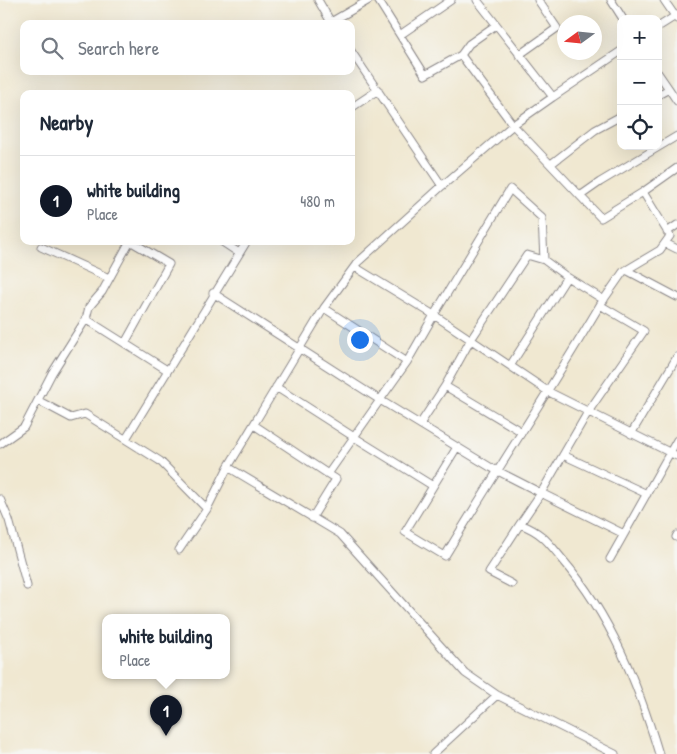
<!DOCTYPE html>
<html lang="en">
<head>
<meta charset="utf-8">
<style>
  body { margin:0; font-family:"Patrick Hand",sans-serif; background:#f2f2f3; color:#1f2937 }
  .controls { position:absolute; right:15px; top:15px; display:grid; overflow:hidden; border-radius:10px; box-shadow:0 5px 20px #0002 }
  .controls button { width:45px; height:45px; display:grid; place-items:center; padding:0; border:0; border-bottom:1px solid #e0e1e3; background:#fff; color:#1f2937; font:25px sans-serif }
  .compass { position:absolute; left:557px; top:15px; width:45px; height:45px; border-radius:50%; background:#fff; box-shadow:0 5px 20px #0002; rotate:255deg }
  .you { position:absolute; left:359px; top:339px; width:18px; height:18px; margin:-12px; border:4px solid #fff; border-radius:50%; background:#1a73e8; box-shadow:0 0 0 8px #1a73e833 }
  .badge { display:grid; place-items:center; width:32px; height:32px; border-radius:50%; background:#111827; color:#fff; font-size:16px; font-weight:700 }
  .pin { position:absolute; translate:-50% -41px; filter:drop-shadow(0 1px 2px #0008) }
  .pin::after { content:''; position:absolute; top:26px; width:18px; height:15px; background:inherit; clip-path:polygon(0 0,100% 0,50% 100%) }
  .popup { position:absolute; left:102px; top:614px; width:128px; height:65px; box-sizing:border-box; display:grid; place-content:center; border-radius:10px; background:#fff; filter:drop-shadow(0 1px 4px #0005); font-size:16px; white-space:nowrap; color:#747a83 }
  .popup b { font-size:19px; color:#1f2937 }
  .popup::after { content:''; position:absolute; left:50%; top:100%; margin-left:-10px; border:10px solid transparent; border-top-color:#fff }
  .list { margin:0; padding:0; list-style:none }
  h2 { display:flex; justify-content:space-between; align-items:center; height:65px; margin:0; padding:0 20px; font-size:21px }
  h2 small { font-size:16px; font-weight:400; color:#747a83 }
  .list li { display:grid; grid-template-columns:32px 1fr auto; gap:15px; align-items:center; box-sizing:border-box; height:90px; padding:0 20px; border-top:1px solid #e0e1e3 }
  .list b { display:block; font-size:19px; white-space:nowrap }
  .list p { margin:0; font-size:16px; white-space:nowrap; color:#747a83 }
  .list em { font-size:16px; font-style:normal; color:#747a83 }
  .icon { flex:none; width:28px; height:28px; fill:none; stroke:currentColor; stroke-width:2; stroke-linecap:round; stroke-linejoin:round }
  .map { position:relative; flex:none; width:677px; height:754px; overflow:hidden }
  .search { position:absolute; background:#fff; box-shadow:0 5px 20px #0002; left:20px; top:20px; width:335px; height:55px; display:flex; align-items:center; gap:12px; box-sizing:border-box; padding:0 18px; border-radius:10px; color:#747a83; font-size:19px }
  .panel { position:absolute; background:#fff; box-shadow:0 5px 20px #0002; left:20px; top:90px; width:335px; height:155px; border-radius:10px }
  .map>svg:first-child { display:block }
  .lines { fill:none; stroke-linecap:round; stroke-linejoin:round }
  .minor-casing { stroke:#898586; stroke-width:9 }
  .minor { stroke:#fff; stroke-width:7 }
</style>
</head>
<body>
<div class="map">
<svg width="677" height="754" viewBox="0 0 677 754">
  <rect width="100%" height="100%" fill="#f6f6f2"/>
  <filter id="ink" filterUnits="userSpaceOnUse"><feTurbulence type="fractalNoise" baseFrequency=".02" numOctaves="2"/><feDisplacementMap in="SourceGraphic" scale="10" xChannelSelector="R" yChannelSelector="G"/><feConvolveMatrix kernelMatrix="1 2 1 2 8 2 1 2 1" color-interpolation-filters="sRGB"/></filter>
  <filter id="wash" filterUnits="userSpaceOnUse"><feTurbulence type="fractalNoise" baseFrequency=".0096" numOctaves="4" result="noise"/><feDisplacementMap in="SourceGraphic" scale="20" xChannelSelector="R" yChannelSelector="G"/><feGaussianBlur stdDeviation="1.12" result="paint"/><feColorMatrix in="noise" values="0 0 0 0 0 0 0 0 0 0 0 0 0 0 0 0 0 1.4 0 .05"/><feComposite in="paint" operator="in"/></filter>
  <g filter="url(#wash)">
    <rect width="100%" height="100%" fill="#f0e8d1"/>
  </g>
  <g filter="url(#ink)">
    <g class="lines">
      <defs>
        <path id="minor" d="M318,0L332,24
          M378,0L425,75L461,55L513,125L553,97
          M477,0L553,97L621,51
          M611,0L623,19
          M664,0L677,19
          M331,22L369,0
          M658,27L677,15
          M400,35L451,0
          M461,55L469,44L496,25
          M519,55L557,28L538,0
          M658,73L669,89
          M658,95L669,89L677,101
          M351,108L378,90
          M551,164L595,130L621,116
          M442,186L513,125L601,218L643,192L670,236L660,250L623,272L600,305
          M643,192L677,168
          M580,196L600,182L677,136
          M667,232L677,225
          M221,241L239,253
          M665,243L677,249
          M41,247L109,278
          M355,267L434,315L510,189L542,218L544,260L567,277L510,366
          M626,270L677,297
          M567,277L604,300
          M213,293L380,400L354,437L433,486
          M324,308L357,263L442,186L351,51
          M86,319L167,370
          M125,343L169,264L130,241
          M407,362L434,315L549,392L677,456
          M445,386L470,341L527,255L544,260
          M276,387L354,437L328,474L336,479L312,518
          M39,401L71,418L85,414L160,461L207,509
          M420,424L445,386L522,432
          M254,425L328,474
          M631,434L677,357
          M126,439L247,241
          M0,444L24,427L52,373L86,319L89,307L102,292L130,241
          M457,447L405,532L445,556C496,471 550,390 600,305L644,331L588,412L541,493L624,534
          M563,455L647,494
          M228,467L324,308L407,362L380,400L490,467L541,493L520,524C543,533 548,542 563,560C611,616 638,684 659,754
          M0,499L9,520L27,586
          M676,537L677,535
          M179,550L207,509L228,467L340,534L465,673L497,695L615,754
          M610,559L677,440
          M512,584L489,572L520,524
          M433,754L497,695"/>
      </defs>
      <use href="#minor" class="minor-casing"/>
      <use href="#minor" class="minor"/>
    </g>
  </g>
</svg>
<div class="controls">
<button>+</button>
<button>−</button>
<button><svg class="icon" aria-label="locate" viewBox="0 0 24 24"><circle cx="12" cy="12" r="6"/><path d="M12 2v4M12 18v4M2 12h4M18 12h4"/></svg></button>
</div>
<svg class="compass" viewBox="-18 -18 36 36"><path d="M0-13l5 13h-10z" fill="#e53935"/><path d="M0 13l5-13h-10z" fill="#747a83"/></svg>
<div class="you"></div>
<div class="pin badge" style="left:166px;top:736px">1</div>
<div class="popup"><b>white building</b>Place</div>
<div class="search"><svg class="icon" aria-label="search" viewBox="0 0 24 24"><circle cx="10" cy="10" r="6"/><path d="M15 15l6 6"/></svg>Search here</div>
<section class="panel">
<h2>Nearby<small></small></h2>
<ul class="list">
<li><span class="badge">1</span><div><b>white building</b><p>Place</p></div><em>480 m</em></li>
</ul>
</section>
</div>
</body>
</html>
